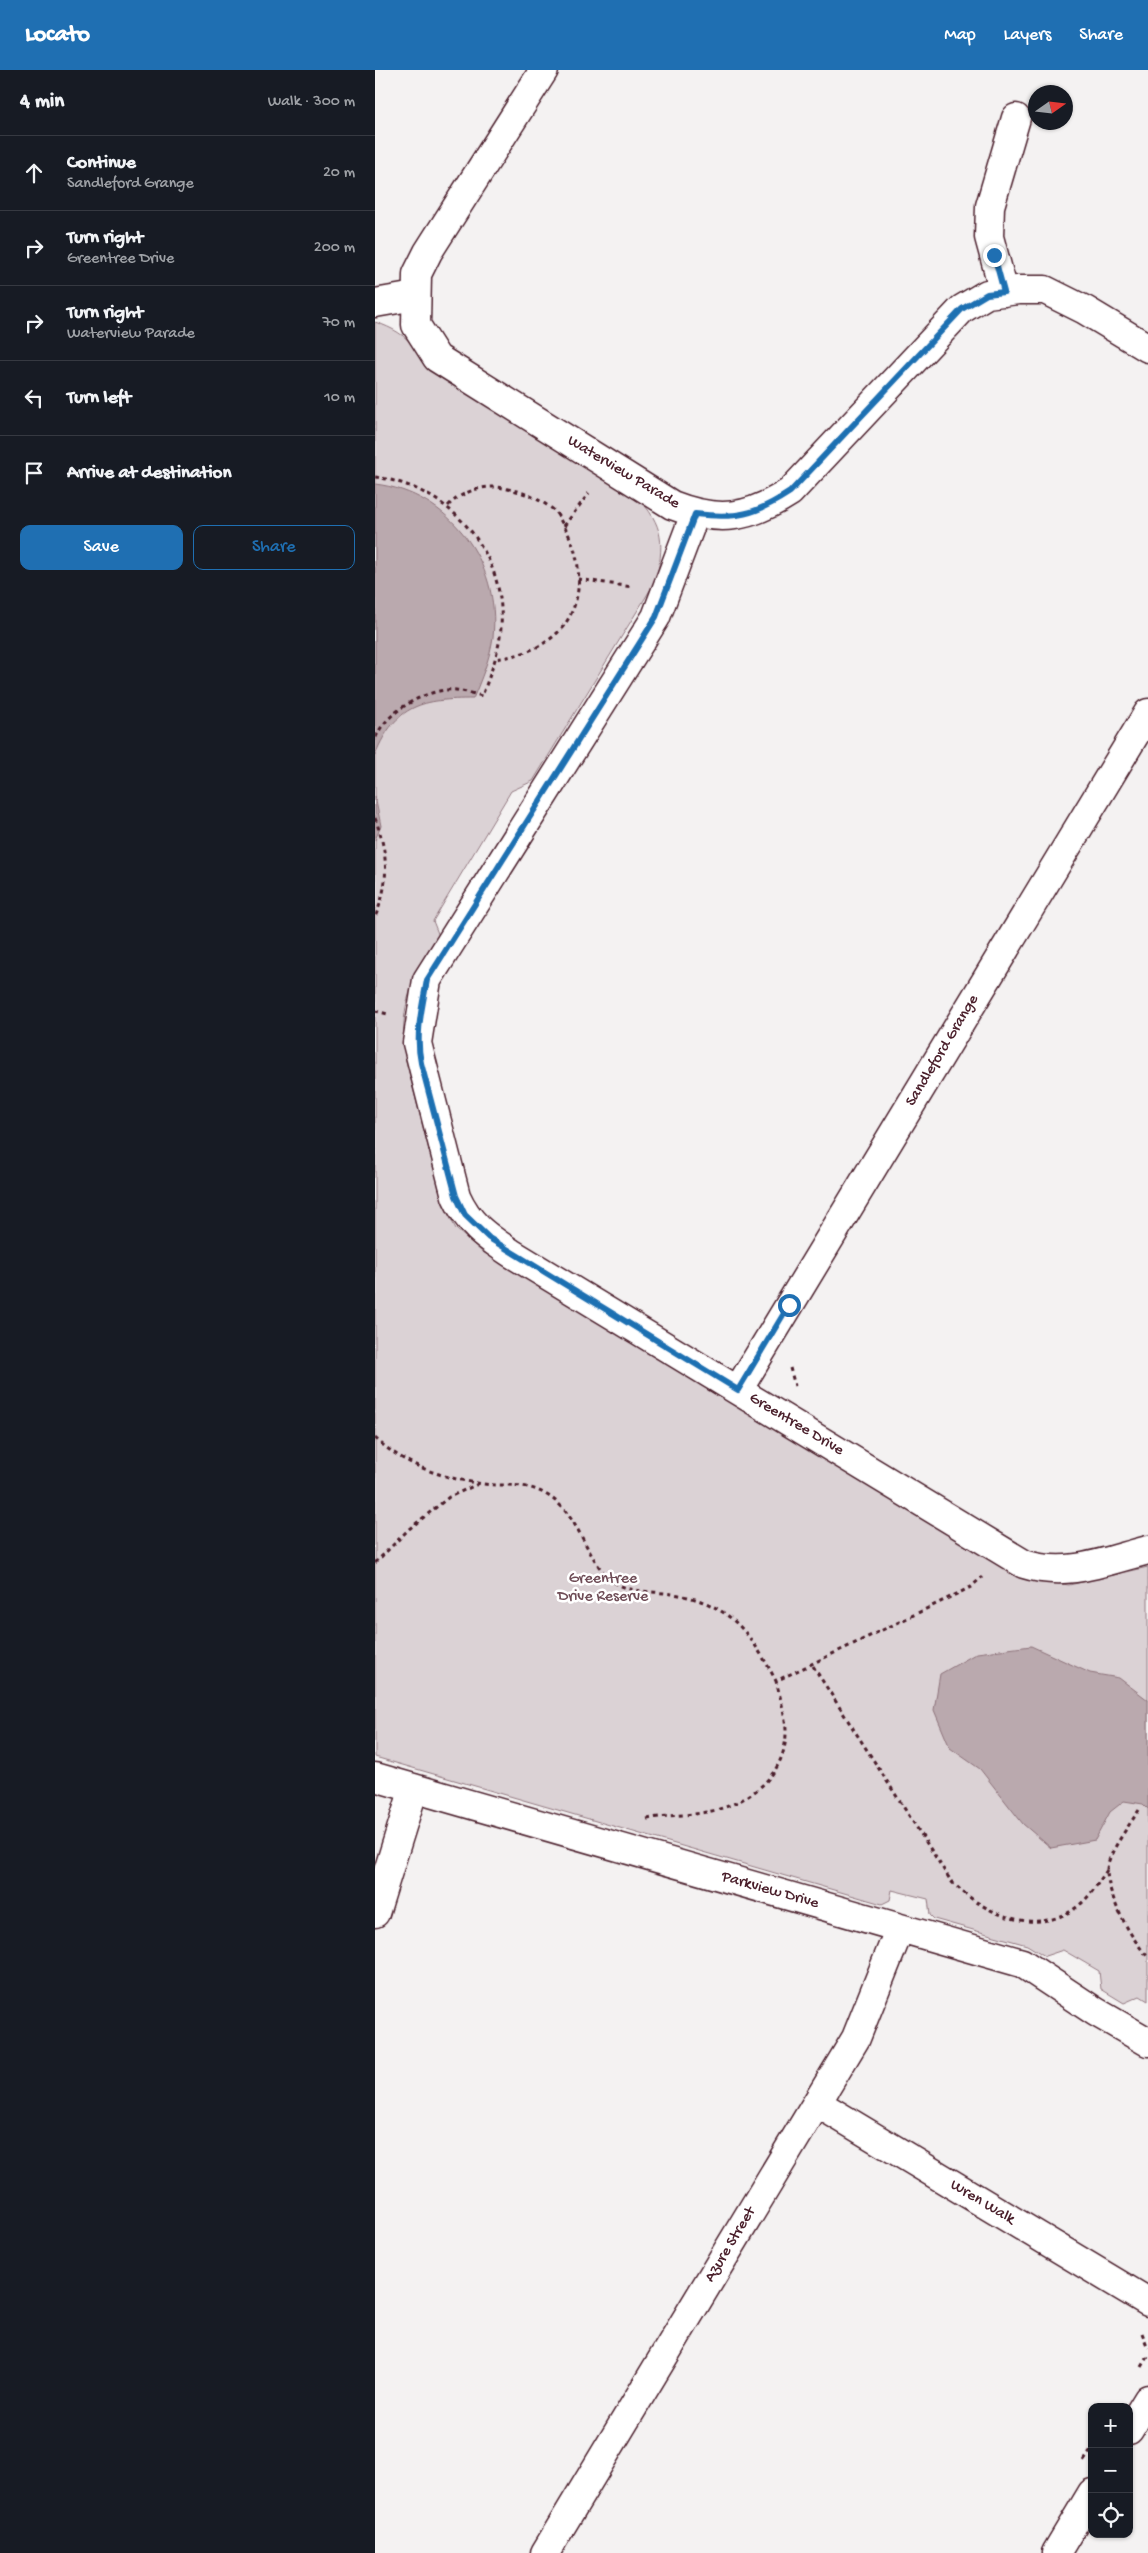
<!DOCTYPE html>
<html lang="en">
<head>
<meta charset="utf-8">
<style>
  body { margin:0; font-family:"Gochi Hand",sans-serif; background:#20242c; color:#f1f3f6 }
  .controls { position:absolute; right:15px; bottom:15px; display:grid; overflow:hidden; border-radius:10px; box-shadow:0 1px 4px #0004 }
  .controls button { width:45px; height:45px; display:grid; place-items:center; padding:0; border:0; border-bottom:1px solid #363941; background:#171b24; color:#f1f3f6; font:25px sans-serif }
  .compass { position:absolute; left:653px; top:15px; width:45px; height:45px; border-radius:50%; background:#171b24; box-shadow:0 1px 4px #0004; rotate:76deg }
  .stop { position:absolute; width:15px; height:15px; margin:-11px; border:4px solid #1f6fb2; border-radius:50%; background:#fff }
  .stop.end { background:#1f6fb2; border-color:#fff; box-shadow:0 1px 5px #0008 }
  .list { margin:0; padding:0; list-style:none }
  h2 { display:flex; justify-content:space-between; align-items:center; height:65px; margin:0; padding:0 20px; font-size:21px }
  h2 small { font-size:16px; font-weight:400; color:#9ea1a6 }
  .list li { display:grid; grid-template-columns:32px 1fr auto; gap:15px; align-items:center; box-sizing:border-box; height:75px; padding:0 20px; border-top:1px solid #363941 }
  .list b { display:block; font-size:19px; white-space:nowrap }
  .list p { margin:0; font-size:16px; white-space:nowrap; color:#9ea1a6 }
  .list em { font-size:16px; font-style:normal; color:#9ea1a6 }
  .actions { display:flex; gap:10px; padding:15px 20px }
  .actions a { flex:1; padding:11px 0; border:1px solid #1f6fb2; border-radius:10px; text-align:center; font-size:18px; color:#1f6fb2 }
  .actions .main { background:#1f6fb2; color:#fff }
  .icon { flex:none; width:28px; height:28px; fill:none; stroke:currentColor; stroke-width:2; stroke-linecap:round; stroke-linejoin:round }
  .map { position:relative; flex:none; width:773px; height:2483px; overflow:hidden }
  header { display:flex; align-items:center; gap:30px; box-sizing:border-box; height:70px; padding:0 25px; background:#1f6fb2; color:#fff }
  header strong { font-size:24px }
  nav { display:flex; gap:28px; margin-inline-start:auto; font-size:18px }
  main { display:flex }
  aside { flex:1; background:#171b24 }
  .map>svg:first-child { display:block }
  .green { fill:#dbd2d5; stroke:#927880 }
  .water { fill:#baa9ae; stroke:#8d727a }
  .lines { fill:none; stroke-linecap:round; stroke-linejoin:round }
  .minor-casing { stroke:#4a1f2b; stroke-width:31 }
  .path { stroke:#4a1f2b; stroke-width:3; stroke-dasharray:4 4; stroke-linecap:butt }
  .minor { stroke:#fff; stroke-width:28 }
  .route { stroke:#1f6fb2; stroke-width:6 }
  .labels { text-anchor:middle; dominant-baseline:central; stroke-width:5; stroke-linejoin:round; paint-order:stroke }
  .street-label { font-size:16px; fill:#4a1f2b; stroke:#fff }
  .park-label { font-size:16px; fill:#6e4c56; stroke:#fff }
</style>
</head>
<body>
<header>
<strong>Locato</strong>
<nav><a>Map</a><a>Layers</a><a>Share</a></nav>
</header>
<main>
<aside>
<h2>4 min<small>Walk · 300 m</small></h2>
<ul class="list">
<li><svg class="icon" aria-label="ahead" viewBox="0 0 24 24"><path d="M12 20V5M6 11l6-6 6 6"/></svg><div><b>Continue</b><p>Sandleford Grange</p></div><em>20 m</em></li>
<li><svg class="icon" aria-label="right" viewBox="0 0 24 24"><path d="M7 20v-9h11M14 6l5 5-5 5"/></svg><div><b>Turn right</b><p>Greentree Drive</p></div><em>200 m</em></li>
<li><svg class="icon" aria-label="right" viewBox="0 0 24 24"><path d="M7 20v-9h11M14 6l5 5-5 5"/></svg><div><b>Turn right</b><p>Waterview Parade</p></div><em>70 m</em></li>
<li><svg class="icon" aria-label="left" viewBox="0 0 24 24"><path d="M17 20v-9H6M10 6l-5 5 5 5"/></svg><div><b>Turn left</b></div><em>10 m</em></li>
<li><svg class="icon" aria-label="arrive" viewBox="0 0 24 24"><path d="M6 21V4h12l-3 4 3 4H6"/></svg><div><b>Arrive at destination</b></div></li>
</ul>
<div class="actions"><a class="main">Save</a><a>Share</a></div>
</aside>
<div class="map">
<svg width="773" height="2483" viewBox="0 0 773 2483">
  <rect width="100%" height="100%" fill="#f4f2f2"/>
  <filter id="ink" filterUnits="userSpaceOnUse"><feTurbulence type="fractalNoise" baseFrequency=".02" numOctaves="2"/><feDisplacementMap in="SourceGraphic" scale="10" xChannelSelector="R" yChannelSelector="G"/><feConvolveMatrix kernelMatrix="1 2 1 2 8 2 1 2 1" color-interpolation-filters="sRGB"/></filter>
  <g filter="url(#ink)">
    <path class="green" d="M0,252C18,258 30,265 41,279L262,427C289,454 290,476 280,512L158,711L136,721L58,851L64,866C37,910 24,933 30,987L68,1134L81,1159L106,1181L648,1509L694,1515L773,1497V1931L765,1926L749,1933L726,1919L724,1901L688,1880L670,1886L652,1875L559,1849L555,1845L553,1829L517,1820L515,1830L507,1834L0,1687Z"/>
    <path class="water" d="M0,414C75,423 126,493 118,567C115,589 106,609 98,629C48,629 21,634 0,685Z
      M0,726L6,756L0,770Z
      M656,1576L715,1603L744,1608L773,1630V1739L768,1734L749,1731L735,1742L720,1770L676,1778L648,1754L605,1699L575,1678L559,1640L565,1604L602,1583Z"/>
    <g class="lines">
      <defs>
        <path id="minor" d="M169,0L53,182L42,204L41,255L62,288L297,435C343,453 373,449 415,422L587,239L612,224L643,220H670L710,240L773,278
          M629,222L614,167L615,136L641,48
          M0,233L40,226
          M320,444L281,547L52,910L42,973L81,1126C94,1155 111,1166 136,1183L649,1494C693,1508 730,1491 773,1480
          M363,1320L773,643
          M0,1707L647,1893L721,1942L773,1972
          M0,1843L39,1718
          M442,2033L773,2232
          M754,2360L773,2329
          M170,2483L481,1968L525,1858
          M681,2483L717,2423"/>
      </defs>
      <use href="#minor" class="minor-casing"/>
      <path class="path" d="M0,407C78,418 136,487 125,567C122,588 114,607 107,626C99,624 90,621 81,620C53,617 8,643 0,670
        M73,436C86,422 108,414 128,418C146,421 161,427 176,438C181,441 184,448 187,453C206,482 211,524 190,554C174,576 146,586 120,589
        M189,456L214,423
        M203,509L257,517
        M0,748C13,783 15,813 0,847
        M0,941L13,944
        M415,1298L420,1316
        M0,1368C28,1394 64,1407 102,1413C127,1418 147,1410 172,1425C204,1444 209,1485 235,1509C250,1522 270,1521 289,1523C350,1529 374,1559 401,1611
        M0,1493L34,1459L74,1427L103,1414
        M438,1596L576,1811C607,1843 662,1869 703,1836C715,1827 723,1813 732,1800
        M764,1740C755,1754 731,1786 732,1801C733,1827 756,1869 773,1887
        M272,1749C290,1745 308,1746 326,1743C369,1737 412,1708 411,1660C410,1643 405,1627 401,1611L547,1541L596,1517L607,1507
        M767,2263L773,2278
        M767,2297L773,2287
        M709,2391L717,2379"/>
      <use href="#minor" class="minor"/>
    </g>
  </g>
  <g class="lines" filter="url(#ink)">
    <path class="route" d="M414,1235L363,1320L114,1168L90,1145L81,1126L46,993C40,964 47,938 52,910L281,547L320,444C361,449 380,445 415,422L587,239L612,224L629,222L619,185"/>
  </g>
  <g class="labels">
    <g class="street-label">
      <text transform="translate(248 403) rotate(31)">Waterview Parade</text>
      <text transform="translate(568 981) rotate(-59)">Sandleford Grange</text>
      <text transform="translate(421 1355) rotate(31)">Greentree Drive</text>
      <text transform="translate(395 1821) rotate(16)">Parkview Drive</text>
      <text transform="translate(607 2133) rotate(31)">Wren Walk</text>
      <text transform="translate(356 2175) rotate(-59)">Azure Street</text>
    </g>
    <g class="park-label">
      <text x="228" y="1509">Greentree<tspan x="228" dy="18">Drive Reserve</tspan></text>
    </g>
  </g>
</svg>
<div class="controls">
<button>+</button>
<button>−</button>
<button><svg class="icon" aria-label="locate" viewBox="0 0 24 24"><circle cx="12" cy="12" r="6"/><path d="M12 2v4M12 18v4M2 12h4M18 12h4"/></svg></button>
</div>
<svg class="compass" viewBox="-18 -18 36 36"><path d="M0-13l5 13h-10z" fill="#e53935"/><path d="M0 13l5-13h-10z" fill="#9ea1a6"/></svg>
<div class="stop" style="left:414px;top:1235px"></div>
<div class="stop end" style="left:619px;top:185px"></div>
</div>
</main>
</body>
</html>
